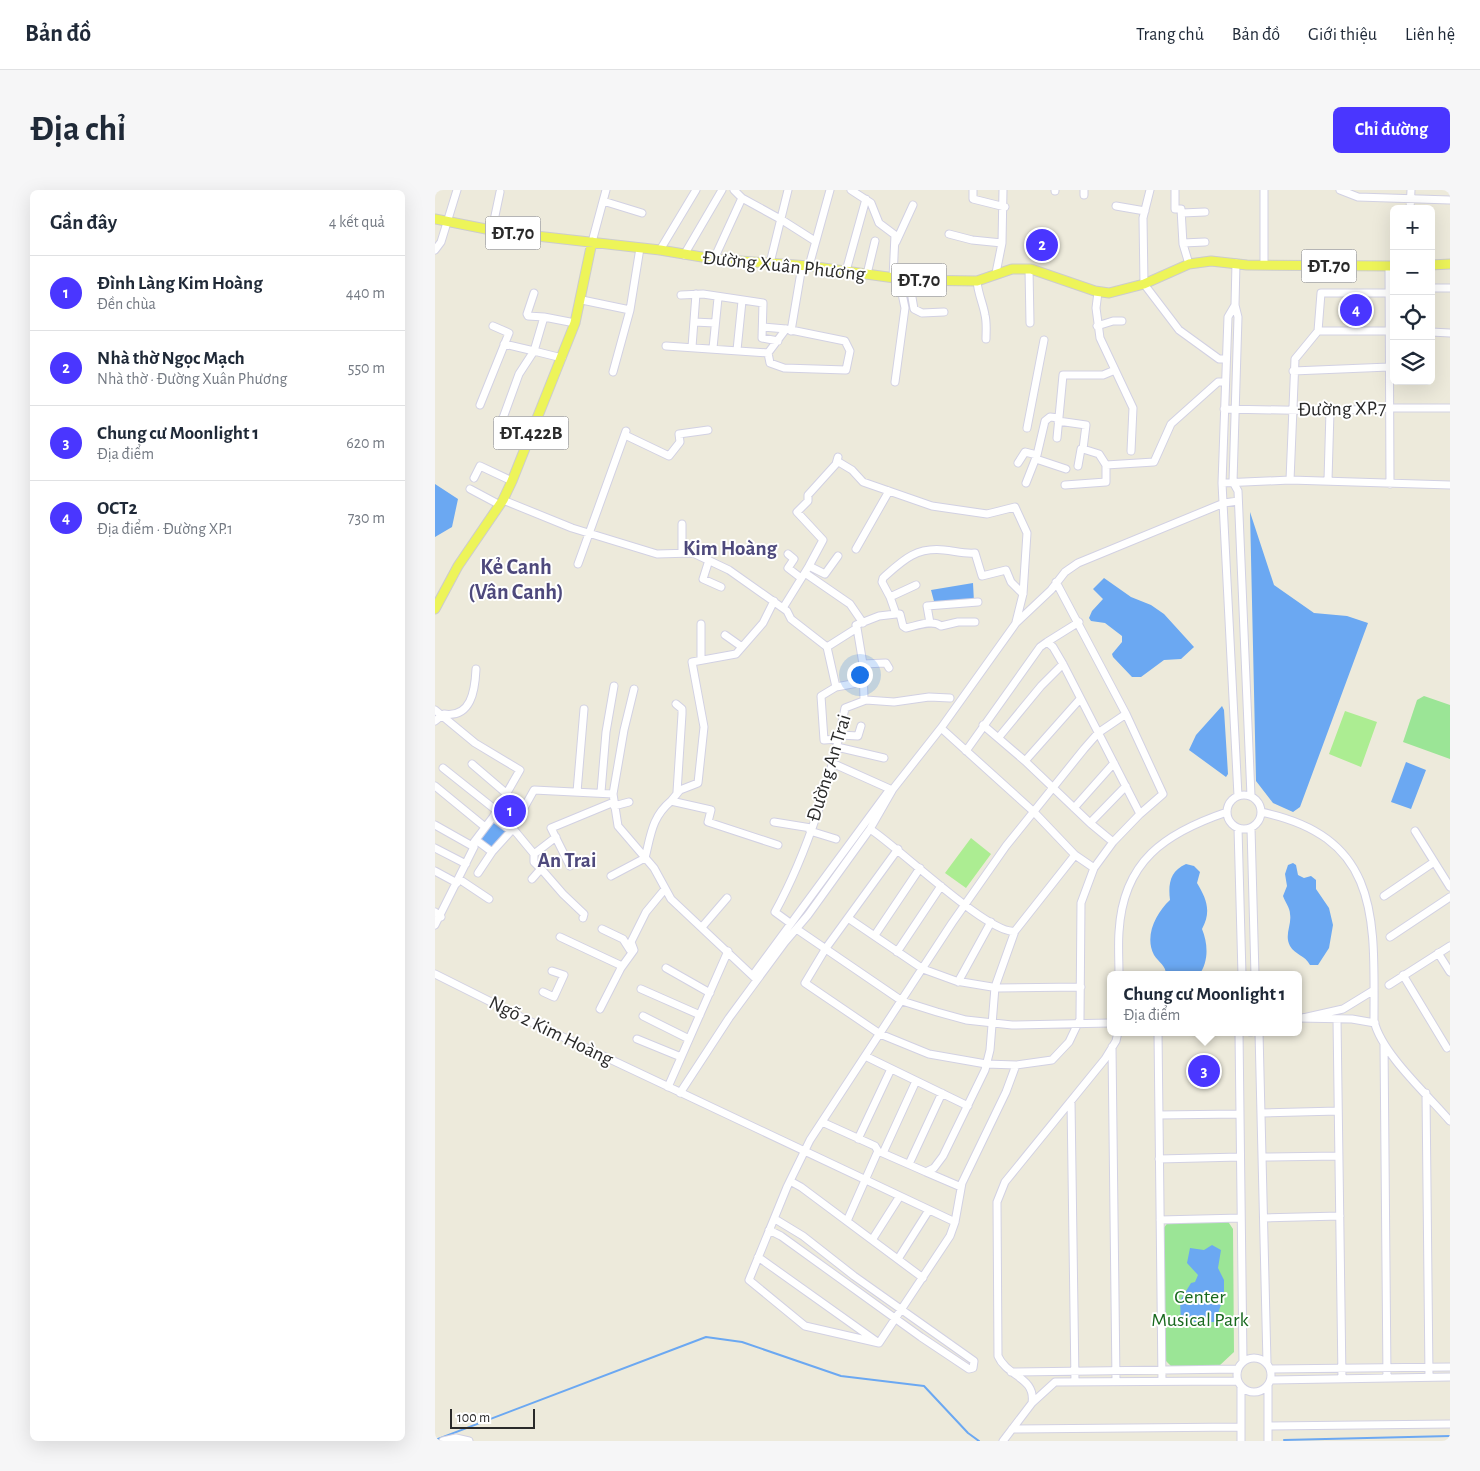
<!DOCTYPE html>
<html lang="vi">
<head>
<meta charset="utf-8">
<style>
  body { margin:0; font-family:"Alegreya Sans",sans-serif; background:#f6f6f7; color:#1f2937 }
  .controls { position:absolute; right:15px; top:15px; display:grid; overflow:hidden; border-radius:8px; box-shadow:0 5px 20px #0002 }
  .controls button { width:45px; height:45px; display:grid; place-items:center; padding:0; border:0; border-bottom:1px solid #e0e1e3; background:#fff; color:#1f2937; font:25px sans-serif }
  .scale { position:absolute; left:15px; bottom:12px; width:85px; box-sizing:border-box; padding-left:5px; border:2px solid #2a2a2a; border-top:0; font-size:14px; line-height:18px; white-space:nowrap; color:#2a2a2a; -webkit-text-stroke:4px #fff; paint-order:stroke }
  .you { position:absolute; left:424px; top:484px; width:18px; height:18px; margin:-12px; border:4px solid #fff; border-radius:50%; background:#1a73e8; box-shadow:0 0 0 8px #1a73e833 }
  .badge { display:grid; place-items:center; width:32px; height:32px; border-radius:50%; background:#4a36ff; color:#fff; font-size:16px; font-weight:700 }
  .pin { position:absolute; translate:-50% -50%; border:2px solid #fff; box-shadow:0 1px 5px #0006 }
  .popup { position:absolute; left:672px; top:781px; width:195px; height:65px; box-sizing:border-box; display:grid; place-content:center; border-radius:8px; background:#fff; filter:drop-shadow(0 1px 4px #0005); font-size:16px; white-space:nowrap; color:#747a83 }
  .popup b { font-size:19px; color:#1f2937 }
  .popup::after { content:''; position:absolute; left:50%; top:100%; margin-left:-10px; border:10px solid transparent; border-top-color:#fff }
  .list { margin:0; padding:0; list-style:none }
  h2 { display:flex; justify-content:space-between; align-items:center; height:65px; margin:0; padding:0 20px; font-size:21px }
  h2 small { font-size:16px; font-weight:400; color:#747a83 }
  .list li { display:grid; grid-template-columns:32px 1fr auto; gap:15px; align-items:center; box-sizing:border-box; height:75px; padding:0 20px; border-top:1px solid #e0e1e3 }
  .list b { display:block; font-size:19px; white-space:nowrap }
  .list p { margin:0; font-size:16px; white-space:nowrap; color:#747a83 }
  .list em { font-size:16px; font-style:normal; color:#747a83 }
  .icon { flex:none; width:28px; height:28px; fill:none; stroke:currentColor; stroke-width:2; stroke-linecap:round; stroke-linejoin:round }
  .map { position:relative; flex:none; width:1015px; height:1251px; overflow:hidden; border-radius:8px }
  header { display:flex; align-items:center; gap:30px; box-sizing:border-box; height:70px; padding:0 25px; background:#fff; border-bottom:1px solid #e0e1e3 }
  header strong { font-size:24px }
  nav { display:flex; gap:28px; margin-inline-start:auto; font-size:18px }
  .intro { display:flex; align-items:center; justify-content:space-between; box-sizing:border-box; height:120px; padding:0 30px }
  h1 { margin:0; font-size:35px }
  .button { padding:12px 22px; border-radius:8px; background:#4a36ff; color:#fff; font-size:18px; font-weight:700 }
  main { display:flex; gap:30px; padding:0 30px }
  aside { flex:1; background:#fff; border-radius:8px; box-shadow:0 5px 20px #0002 }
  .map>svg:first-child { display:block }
  .green { fill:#9be596 }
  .pitch { fill:#aced92 }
  .water { fill:#6ba8f2 }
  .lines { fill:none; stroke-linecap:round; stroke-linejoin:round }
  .stream { stroke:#6ba8f2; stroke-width:2 }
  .minor-casing { stroke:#d2d1e3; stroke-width:9 }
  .major-casing { stroke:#ccc; stroke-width:11 }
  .minor { stroke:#fff; stroke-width:7 }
  .major { stroke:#edf459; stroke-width:9 }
  .labels { text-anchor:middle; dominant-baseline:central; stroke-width:4; stroke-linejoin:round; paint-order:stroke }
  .shield { fill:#fff; stroke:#6a6a6a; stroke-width:1 }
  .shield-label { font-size:19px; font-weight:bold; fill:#2a2a2a }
  .street-label { font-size:20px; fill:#2a2a2a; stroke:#fff }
  .park-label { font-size:20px; fill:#18691e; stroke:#fff }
  .neighbourhood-label { font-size:21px; font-weight:bold; fill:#4e497c; stroke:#fff }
  .quarter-label { font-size:22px; font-weight:bold; fill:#4e497c; stroke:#fff }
</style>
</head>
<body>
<header>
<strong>Bản đồ</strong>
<nav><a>Trang chủ</a><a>Bản đồ</a><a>Giới thiệu</a><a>Liên hệ</a></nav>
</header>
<div class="intro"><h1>Địa chỉ</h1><a class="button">Chỉ đường</a></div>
<main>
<aside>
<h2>Gần đây<small>4 kết quả</small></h2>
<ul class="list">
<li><span class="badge">1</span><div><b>Đình Làng Kim Hoàng</b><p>Đền chùa</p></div><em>440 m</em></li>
<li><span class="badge">2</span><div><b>Nhà thờ Ngọc Mạch</b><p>Nhà thờ · Đường Xuân Phương</p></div><em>550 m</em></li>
<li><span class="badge">3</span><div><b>Chung cư Moonlight 1</b><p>Địa điểm</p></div><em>620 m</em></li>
<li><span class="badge">4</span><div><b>OCT2</b><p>Địa điểm · Đường XP.1</p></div><em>730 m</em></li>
</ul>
</aside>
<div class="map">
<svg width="1015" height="1251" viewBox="0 0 1015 1251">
  <rect width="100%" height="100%" fill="#edeadb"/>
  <path class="green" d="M989,506L1015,515V569L968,552L982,510Z
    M792,1030L798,1039L799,1162L784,1176H736L731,1171L728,1039L734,1031Z"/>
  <path class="pitch" d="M910,521L942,532L926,577L894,564Z
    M536,648L556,664L531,698L510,683Z"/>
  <path class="water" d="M0,294L23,309L17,337L0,347Z
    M815,322L839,395L879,423L912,426L933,433L865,617L858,622L838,613L821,591Z
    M669,388L696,407L716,415L729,424L759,457L746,469L729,470L706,487H697L678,467L677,464L687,452V446L670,433L656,431L654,428L657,421L668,409L658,399Z
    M538,393L539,412L500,415L496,400Z
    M787,516L789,520L793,584L791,587L754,560L761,545Z
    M971,572L991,580L976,619L956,612Z
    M58,631L73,642L58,660L44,649Z
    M858,673L861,675L863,685L869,688L876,686L881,690V699L894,718L898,735L894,758L883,775H875C870,765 860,765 855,756C849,745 857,735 855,724C855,718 850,712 848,706L852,696L850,684L853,675Z
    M751,674L759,676L765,682L762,693C771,708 777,721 767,739C773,754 774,771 764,785H731C731,775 724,773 719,765C709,746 721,723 735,710C733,694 735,681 751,674Z
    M777,1055L786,1060L783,1078L789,1090V1106L780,1132H746L745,1111L756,1093L760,1092L763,1085L752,1073L755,1058L769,1060Z"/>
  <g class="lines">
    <path class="stream" d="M0,1250L271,1147L307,1152L406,1186L489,1196L533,1243L544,1251
      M849,1250L1015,1246"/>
    <defs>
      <path id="minor" d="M299,0L307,8L347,30L380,51
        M416,0L436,13L444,33L460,45L458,88
        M538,0V9L570,17
        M649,0V5
        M715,0L708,28L709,94L744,140L784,169H790
        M740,0V19H746L748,54L754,74
        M905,0L923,7L1015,10
        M620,1V0
        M168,11L207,23
        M681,16L710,21
        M975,19L976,0
        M747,23L770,22
        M57,40L65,2
        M514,44L537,50L567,53
        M157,52L171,0
        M461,52L478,15
        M748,53L770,52
        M0,60L6,52L22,0
        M225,60L261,0
        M249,65L287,0
        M279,69L307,8
        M335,73L353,0
        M801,73L800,115L803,127L798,292L803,301L816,606
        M829,75V0
        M374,76L395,0
        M954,76L955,294
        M594,79L595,133
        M411,81L431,9
        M561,83L567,53L568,0
        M432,84L440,51
        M474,90L479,119L487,123L509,122
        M542,91C543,104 548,113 550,125C552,133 551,141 551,149
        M996,98H1015
        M663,102L661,118L665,148L698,218L696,261
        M99,103L92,124L93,126L109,127
        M246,105L268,104L328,113L327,148L343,151
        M147,110L195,120
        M800,115L793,127L787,293L803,606
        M259,132L280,133
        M662,136L678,131H687
        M328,137L351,139L410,151L415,161L411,180L349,178L335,173L333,163L351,139
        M356,141L367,76
        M883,141H958
        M996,142L1015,143
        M69,154L99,161L109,127L140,133
        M231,156L333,163
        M257,157L261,104
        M278,158L283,108
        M302,160L307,111
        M858,181L954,177
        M178,182L195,120L205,58
        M460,192L470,118L464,89
        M45,215L74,143L58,136
        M789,219L895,221L954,218H1015
        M68,228L84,184L99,161L127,168
        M623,231L651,235L648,259L664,264L671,275
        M592,238L609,150
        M190,245L234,266L245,252L244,244L273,240
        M622,248L628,185H668L680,180
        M601,269L631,279
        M402,271L417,280L428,292L497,316L552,324L580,317L592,343L588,404L581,432
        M583,273L590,262L602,265
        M643,276L646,259H648
        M39,288L45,276L77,291
        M855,290L860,169L883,141L886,103H956
        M893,290L895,221
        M591,293L602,265L610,231L615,227L624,228
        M787,293L855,290L1015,295
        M630,295L671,292V275L719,272L736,234L783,192H789
        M35,299L65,315
        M68,310L137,338L222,364L258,363L294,380L352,421L356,429L392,457L401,497
        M421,359L454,301
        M247,363V334
        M353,364L359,369L353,378L366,388
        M274,370L268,389L286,397
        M143,374L191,241
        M374,376L390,384L403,366
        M370,383L415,414L428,433
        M481,395L455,407L461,424H465L468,436L471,438C481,436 498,429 506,436L523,432H540
        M455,407L447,392L448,388C467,371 480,357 509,360C520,361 529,364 540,363L547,386L571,380L576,392L588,404
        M348,418L374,376L388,350L362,322L373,311V305L401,274L403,267
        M495,433L492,416L543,412
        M422,438L428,474L429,510
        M290,445L307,457
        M612,452L644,432
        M392,457L422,438L421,435L444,426L461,424
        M266,470V434
        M428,474L451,473L454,478
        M241,514L247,519V524L242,602
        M0,520L40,553L85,580L58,627L39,652V657L0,735
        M0,531L9,524C36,528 40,501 41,479
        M548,535L590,571L655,633L691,596
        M506,538L599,622L640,665
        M405,545L423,546L426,536
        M564,547L606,496L628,474
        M404,549L389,550L386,506L401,497L428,492
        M402,557L449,568
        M531,561L605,457L612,452L618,457L628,474L705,624
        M590,571L645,509
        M37,574L72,604
        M8,578L62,621
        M0,596L50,637
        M142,602L149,519
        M166,602L171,542L179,496
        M178,604L189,540L199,499
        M792 622a17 17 0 1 1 34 0a17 17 0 1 1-34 0Z
        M236,611L245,600L263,593L269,537L257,472L301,464L328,433L339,411
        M179,616L194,612
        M639,618L679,573
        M826,622C947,647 939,730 939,831C947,864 992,904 1015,931
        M58,627L76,641L99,600L178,604L183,636L219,678L236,709L322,790
        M339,632L376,638
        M655,633L678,652
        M0,635L39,657
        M803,638L807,785
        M816,638L820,785
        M435,639C462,656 555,746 580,741
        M375,641L401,649
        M980,641L1015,697
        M41,650L57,662L76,641H80L99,664L121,647
        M0,658L31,674
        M463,659L391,758L370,793L445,844L494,864L551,874L581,875L617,870L634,852L645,829L646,713L659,678L678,652L705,624L728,604L691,524L621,392
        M99,664V672L108,681
        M135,676L116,638L179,612
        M0,681L22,693
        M43,683L57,662
        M176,686L210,668C216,644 217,627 236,611L276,620L273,632L343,655
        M24,689L54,709
        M97,689L104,681H108L128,704L149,724L148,728
        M949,706L999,672
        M0,722L6,727
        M413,728L488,779L521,791L563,798L646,797
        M355,733L340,722C372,664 398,583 410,518L431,510L459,512L494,507L515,508
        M267,737L292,708
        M167,739L188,749L195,760
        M363,740L467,811L502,822L531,830L577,835L675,833
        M440,745L485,678
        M125,747L187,776
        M955,747L1015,707
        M462,762L506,696
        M1003,763L1015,782
        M231,778L275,803
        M0,784L92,830L520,1032
        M318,785L455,599L397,573
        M684,785C684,771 683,756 684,742C688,671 730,643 792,622
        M968,785L1012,858
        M523,792L556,732
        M954,795L1015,756
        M206,799L265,825
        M108,802L119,807L129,785L117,781
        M165,819L186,778L199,760L196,752L211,722L230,699
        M208,826L254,849
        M863,828L917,829L940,833
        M868,828L908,819L939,800
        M902,829L907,1189
        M723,842L727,1191
        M804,842L808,1171
        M815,842H816
        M824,842L832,1173
        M202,849L246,867
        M949,854L952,1188
        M677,857L681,1191
        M430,866L533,916
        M581,875L571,902L527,993L520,1032L515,1046L444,1153L370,1136L314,1090L352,997L375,950L517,733L571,656L649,559L663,543L691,524
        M233,897L293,761
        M245,903L294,828L350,752L373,725L435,639L458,599L506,538L581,433L616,400L630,382L643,373L789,313L803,311
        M991,903L994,1187
        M636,911L640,1192
        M827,923L903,921
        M724,925L804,924
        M387,932L440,956L443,961L412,1031
        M423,949L456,879
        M443,961L491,982L499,978L508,966L550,880L555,860L560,797L580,741L640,665L659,678
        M448,963L481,891
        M828,967L904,966
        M724,969L805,967
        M474,974L507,903
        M491,982L526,997
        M355,991L366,997L488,1088
        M829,1028L905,1026
        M725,1030L806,1028
        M334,1040L346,1046L486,1147L534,1179L538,1178L539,1171L419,1086L368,1046L340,1029
        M437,1050L465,1006
        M323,1067L441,1151
        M463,1069L494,1020
        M802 1185a17 17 0 1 1 34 0a17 17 0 1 1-34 0Z
        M836,1179L1015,1177
        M576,1182L803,1179
        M836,1190L1015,1187
        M833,1195V1251
        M597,1213L620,1192L803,1191
        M833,1236L1015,1234
        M577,1239L806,1237
        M8,1251L21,1248L34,1251
        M568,1251L597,1213C601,1187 572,1187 563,1166L562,1012L570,992L670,869L681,851L683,842
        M806,1251V1196"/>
      <path id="major" d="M0,29L66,42L225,60L279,69L374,76L474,90L542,91L577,79H596L660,101L674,103L709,94L754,74L776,71L812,75L959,76
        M996,75L1015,74
        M0,419L23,376L68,310L77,291L140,133L157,52"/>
    </defs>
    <use href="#minor" class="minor-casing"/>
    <use href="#major" class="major-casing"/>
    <use href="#minor" class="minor"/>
    <use href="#major" class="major"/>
  </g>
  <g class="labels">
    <g class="shield">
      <rect x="50.5" y="26.5" width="55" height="33" rx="4"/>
      <rect x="866.5" y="59.5" width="55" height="33" rx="4"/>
      <rect x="456.5" y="73.5" width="55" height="33" rx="4"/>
      <rect x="58.5" y="226.5" width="75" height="33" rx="4"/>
    </g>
    <g class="shield-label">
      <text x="78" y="43">ĐT.70</text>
      <text x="894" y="76">ĐT.70</text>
      <text x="484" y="90">ĐT.70</text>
      <text x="96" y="243">ĐT.422B</text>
    </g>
    <g class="street-label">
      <text transform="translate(349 76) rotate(6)">Đường Xuân Phương</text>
      <text transform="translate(907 219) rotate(-1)">Đường XP.7</text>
      <text transform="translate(394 578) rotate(-73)">Đường An Trai</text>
      <text transform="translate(116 841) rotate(26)">Ngõ 2 Kim Hoàng</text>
    </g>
    <g class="park-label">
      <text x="765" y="1107">Center<tspan x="765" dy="23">Musical Park</tspan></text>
    </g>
    <g class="neighbourhood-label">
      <text x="295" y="358">Kim Hoàng</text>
      <text x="132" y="670">An Trai</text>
    </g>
    <g class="quarter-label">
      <text x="81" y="377">Kẻ Canh<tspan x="81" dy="25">(Vân Canh)</tspan></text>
    </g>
  </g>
</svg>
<div class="controls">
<button>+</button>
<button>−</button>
<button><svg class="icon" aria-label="locate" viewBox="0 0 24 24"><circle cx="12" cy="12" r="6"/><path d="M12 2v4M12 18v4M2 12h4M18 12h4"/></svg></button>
<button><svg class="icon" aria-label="layers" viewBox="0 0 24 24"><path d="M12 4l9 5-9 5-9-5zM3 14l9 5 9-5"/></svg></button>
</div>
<div class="scale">100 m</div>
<div class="you"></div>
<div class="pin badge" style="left:75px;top:621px">1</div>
<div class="pin badge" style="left:607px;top:55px">2</div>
<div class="pin badge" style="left:769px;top:881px">3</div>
<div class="popup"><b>Chung cư Moonlight 1</b>Địa điểm</div>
<div class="pin badge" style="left:921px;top:120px">4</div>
</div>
</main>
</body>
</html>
